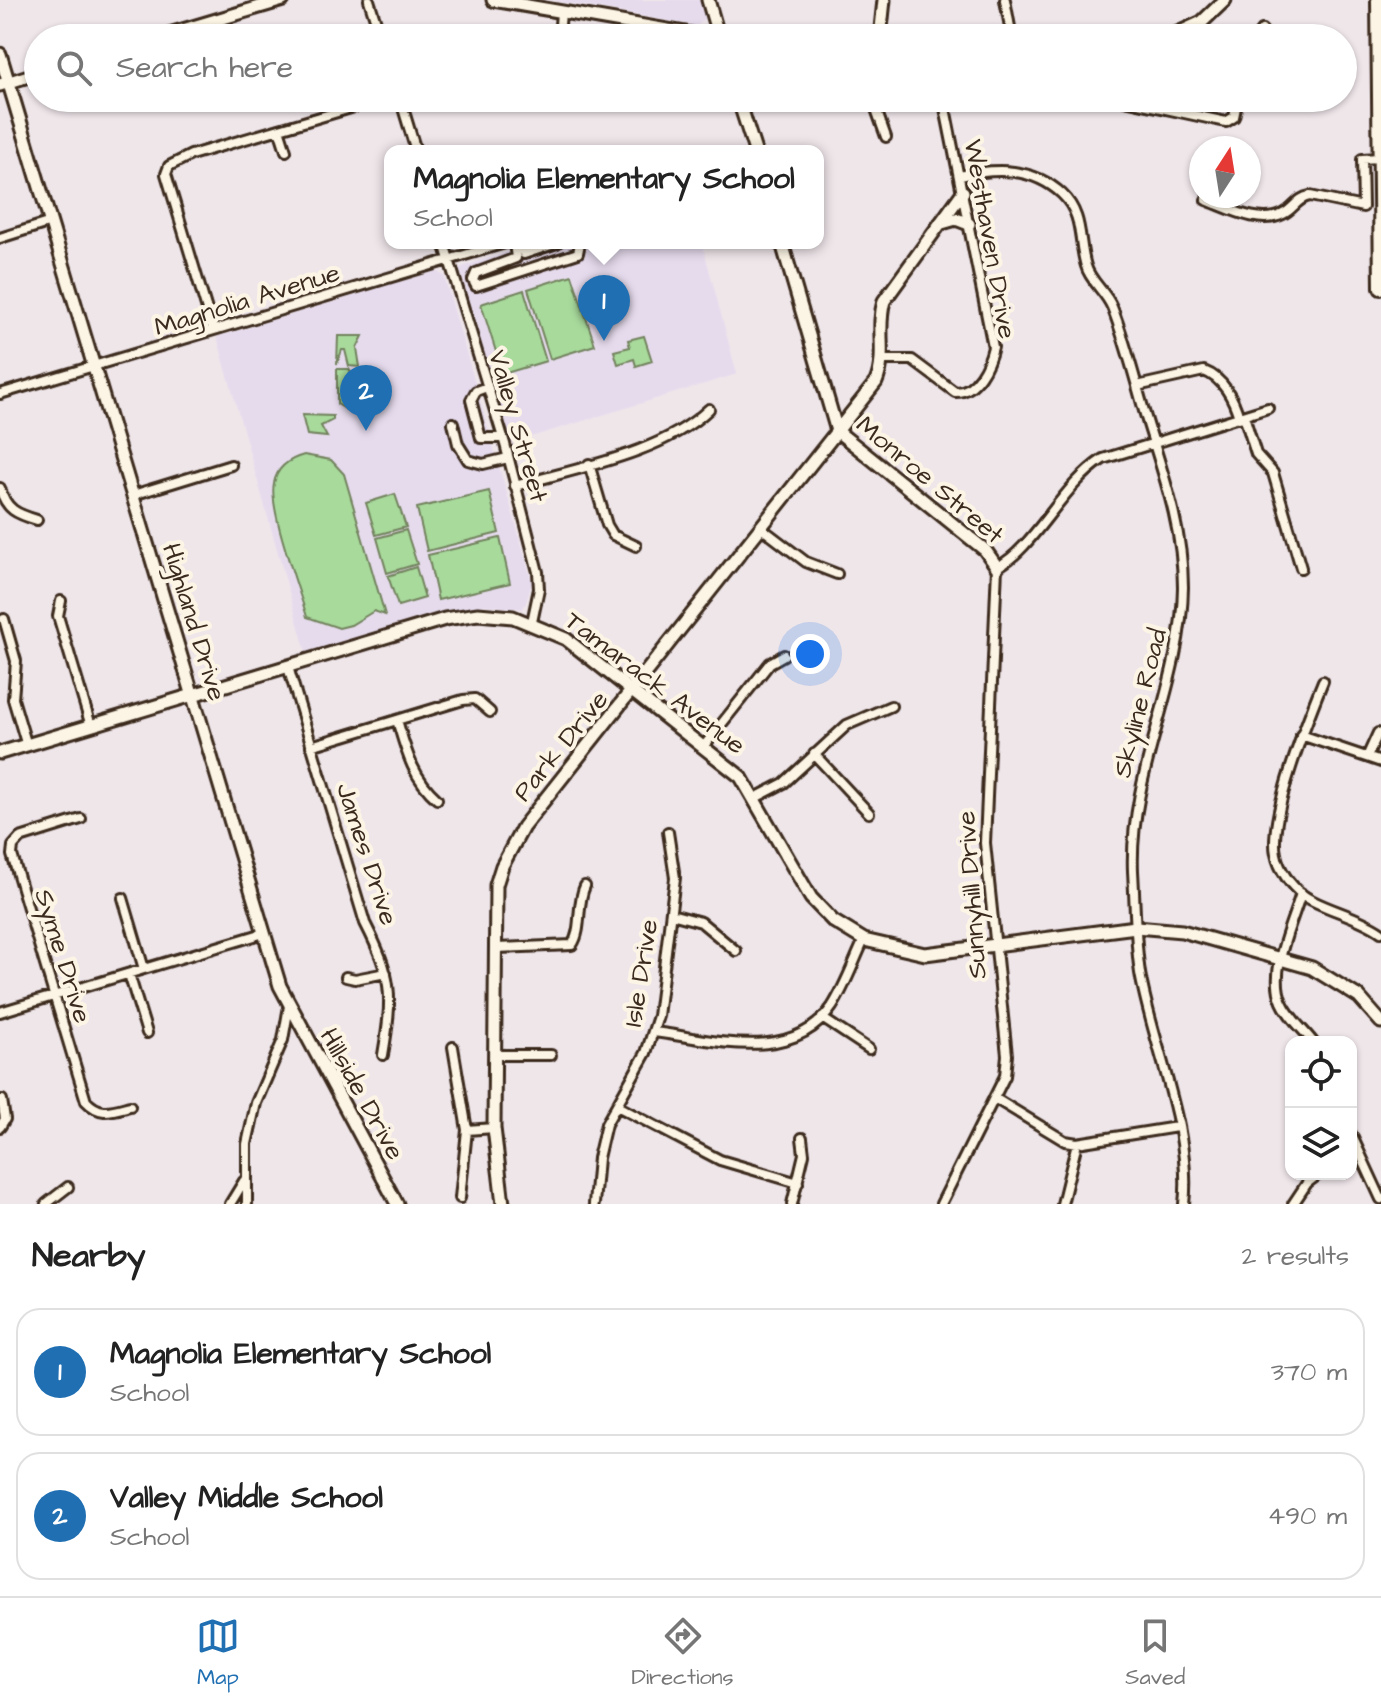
<!DOCTYPE html>
<html lang="en">
<head>
<meta charset="utf-8">
<style>
  body { margin:0; font-family:"Architects Daughter",sans-serif; background:#f2f2f2; color:#222 }
  .controls { position:absolute; right:24px; bottom:24px; display:grid; overflow:hidden; border-radius:16px; box-shadow:0 2px 6px #0004 }
  .controls button { width:72px; height:72px; display:grid; place-items:center; padding:0; border:0; border-bottom:2px solid #e0e0e0; background:#fff; color:#222; font:40px sans-serif }
  .compass { position:absolute; left:1189px; top:136px; width:72px; height:72px; border-radius:50%; background:#fff; box-shadow:0 2px 6px #0004; rotate:12deg }
  .you { position:absolute; left:810px; top:654px; width:28px; height:28px; margin:-20px; border:6px solid #fff; border-radius:50%; background:#1a73e8; box-shadow:0 0 0 12px #1a73e833 }
  .badge { display:grid; place-items:center; width:52px; height:52px; border-radius:50%; background:#1f6fb2; color:#fff; font-size:26px; font-weight:700 }
  .pin { position:absolute; translate:-50% -66px; filter:drop-shadow(0 2px 4px #0008) }
  .pin::after { content:''; position:absolute; top:42px; width:28px; height:24px; background:inherit; clip-path:polygon(0 0,100% 0,50% 100%) }
  .popup { position:absolute; left:384px; top:145px; width:440px; height:104px; box-sizing:border-box; display:grid; place-content:center; border-radius:16px; background:#fff; filter:drop-shadow(0 2px 6px #0005); font-size:26px; white-space:nowrap; color:#767676 }
  .popup b { font-size:30px; color:#222 }
  .popup::after { content:''; position:absolute; left:50%; top:100%; margin-left:-16px; border:16px solid transparent; border-top-color:#fff }
  .list { margin:0; padding:0; list-style:none }
  h2 { display:flex; justify-content:space-between; align-items:center; height:104px; margin:0; padding:0 32px; font-size:34px }
  h2 small { font-size:26px; font-weight:400; color:#767676 }
  .list li { display:grid; grid-template-columns:52px 1fr auto; gap:24px; align-items:center; box-sizing:border-box; height:128px; margin:0 16px 16px; padding:0 16px; border:2px solid #e0e0e0; border-radius:24px }
  .list b { display:block; font-size:30px; white-space:nowrap }
  .list p { margin:0; font-size:26px; white-space:nowrap; color:#767676 }
  .list em { font-size:26px; font-style:normal; color:#767676 }
  .icon { flex:none; width:44px; height:44px; fill:none; stroke:currentColor; stroke-width:2; stroke-linecap:round; stroke-linejoin:round }
  .map { position:relative; flex:none; width:1381px; height:1204px; overflow:hidden }
  .search { position:absolute; background:#fff; box-shadow:0 2px 6px #0004; left:24px; right:24px; top:24px; height:88px; display:flex; align-items:center; gap:20px; box-sizing:border-box; padding:0 28px; border-radius:44px; color:#767676; font-size:30px }
  .sheet { height:392px; background:#fff }
  nav { display:flex; justify-content:space-around; align-items:center; box-sizing:border-box; height:112px; border-top:2px solid #e0e0e0; background:#fff; font-size:22px; color:#767676 }
  nav a { display:grid; justify-items:center; gap:4px }
  nav .on { color:#1f6fb2 }
  .map>svg:first-child { display:block }
  .built { fill:#e6dbed }
  .green { fill:#a8da9c; stroke:#72825d; stroke-width:2 }
  .lines { fill:none; stroke-linecap:round; stroke-linejoin:round }
  .street-casing { stroke:#3b2a1e; stroke-width:14 }
  .secondary-casing { stroke:#3b2a1e; stroke-width:17 }
  .primary-casing { stroke:#3b2a1e; stroke-width:18 }
  .street { stroke:#fcf5e5; stroke-width:8 }
  .secondary { stroke:#fcf5e5; stroke-width:11 }
  .primary { stroke:#fcf5e5; stroke-width:12 }
  .labels { text-anchor:middle; dominant-baseline:central; stroke-width:8; stroke-linejoin:round; paint-order:stroke }
  .street-label { font-size:26px; fill:#3b2a1e; stroke:#fcf5e5 }
</style>
</head>
<body>
<div class="map">
<svg width="1381" height="1204" viewBox="0 0 1381 1204">
  <rect width="100%" height="100%" fill="#efe6ea"/>
  <filter id="ink" filterUnits="userSpaceOnUse"><feTurbulence type="fractalNoise" baseFrequency=".0125" numOctaves="2"/><feDisplacementMap in="SourceGraphic" scale="16" xChannelSelector="R" yChannelSelector="G"/><feConvolveMatrix kernelMatrix="1 2 1 2 8 2 1 2 1" color-interpolation-filters="sRGB"/></filter>
  <g filter="url(#ink)">
    <path class="built" d="M550,0H699L705,18L697,26Z
      M534,243H702L737,374L511,443L459,268Z
      M436,271L444,276L516,525L532,582L526,603L522,609L485,605L442,611L306,652L217,337Z"/>
    <path class="green" d="M572,275L595,345L550,359L528,289Z
      M524,290L546,361L503,374L481,304Z
      M338,336H363L357,348L360,367L349,366L345,350H342L337,364Z
      M644,336L652,361L636,366L634,359L618,364L614,351L630,347L628,340Z
      M337,369H349L353,376L349,385L352,413L337,404Z
      M302,415L333,416V420L321,426L327,437L307,435Z
      M304,455L331,460L344,474L385,615L374,611L351,625L339,628L307,617C299,589 268,508 274,483C277,468 289,459 304,455Z
      M489,491L499,533L427,551L417,508Z
      M395,494L406,527L376,535L366,503Z
      M406,530L417,564L387,573L377,538Z
      M500,538L510,583L438,600L428,555Z
      M416,567L425,598L398,606L388,576Z"/>
    <g class="lines">
      <defs>
        <path id="street" d="M369,0L381,38
          M1005,0L1012,38
          M559,38L561,12
          M1256,38L1262,30
          M400,98L416,151
          M872,98L886,137
          M1115,98L1226,122L1234,117L1238,98
          M279,129L286,151
          M960,176C996,168 1033,167 1062,194C1084,215 1078,240 1086,266C1090,281 1106,292 1112,307C1125,340 1134,376 1144,411C1161,468 1183,526 1183,587C1182,685 1129,773 1133,871C1135,905 1135,940 1140,973C1152,1044 1193,1132 1184,1204
          M1206,200C1228,208 1260,226 1283,214C1294,209 1297,198 1310,196L1363,207L1362,159L1379,158
          M0,238L51,222
          M444,243L505,444L538,572L539,589L532,622
          M514,243L516,258L476,273L473,280L476,286L578,253L580,243
          M520,244L524,254L557,243
          M213,330L166,174L169,166L191,155L385,98
          M881,360H912L955,392C976,393 989,364 993,347L943,98
          M1137,386L1204,371C1223,378 1234,399 1239,418
          M487,387L476,391L471,400L481,438H503
          M0,394L505,243
          M1244,416L1256,454L1273,473L1301,568
          M453,423L458,444L468,460L483,464L508,458
          M589,464L607,525L613,535L636,546
          M515,486C577,468 662,454 709,409
          M0,488C6,510 17,514 37,520
          M133,495L231,465
          M760,527L806,562L837,574
          M61,601L58,616L91,726
          M4,619L16,661L13,699L27,746
          M288,667L365,923C393,978 393,995 383,1055
          M1323,681C1308,718 1268,817 1276,854C1279,870 1290,885 1303,895C1322,909 1357,915 1381,932
          M397,720C406,750 412,777 437,799
          M1301,735L1381,762
          M311,746L463,700L475,699L490,712
          M704,746L770,663L784,655
          M814,754L869,813
          M1368,755L1378,733
          M755,798L784,783L847,725L891,706
          M81,819L20,838L13,846L12,855L86,1101C100,1116 111,1111 130,1106
          M1301,893C1292,924 1268,971 1282,1002C1289,1018 1303,1029 1313,1042
          M123,898L144,969
          M671,914L701,922L736,951
          M497,948L572,945C583,929 576,904 585,886
          M129,974L147,1033
          M346,977L355,979L386,973
          M0,1012L264,933
          M822,1018L869,1049
          M654,1032C712,1039 792,1065 832,1007C845,987 854,961 864,940
          M453,1047L467,1130L460,1198
          M495,1055H551
          M996,1099L1065,1141L1077,1143L1177,1127
          M617,1106L720,1160L798,1183
          M0,1127L5,1119L2,1100
          M467,1130L494,1128
          M1351,1134L1381,1199
          M46,1204L68,1187
          M230,1204L244,1181
          M247,1204V1144L256,1103L283,1040L289,1006
          M594,1204L598,1158L606,1124L646,1053L658,1016L675,878L668,832
          M792,1204L804,1154L802,1138
          M941,1204L1005,1076L1007,1055L985,843L997,567C1034,549 1061,486 1103,459L1268,408
          M1062,1204L1077,1143
          M1293,1204L1307,1183L1319,1174"/>
        <path id="secondary" d="M493,0L714,38
          M708,0L719,38
          M156,38L283,0
          M880,38L884,0
          M1167,38L1202,22L1225,0
          M0,54L280,986L397,1204
          M0,85L38,73
          M738,98L755,151
          M942,223L956,219L969,224
          M782,243L837,431L985,550L997,567
          M0,753L445,619L478,614L513,617L566,639L741,777L811,898L833,921L864,940L925,954L1136,927L1182,931L1312,968L1359,997L1381,1022
          M503,1204L494,1128L496,885L502,866L523,827L876,382C887,356 876,328 884,301L963,192"/>
        <path id="primary" d="M1378,0L1381,288"/>
      </defs>
      <use href="#street" class="street-casing"/>
      <use href="#secondary" class="secondary-casing"/>
      <use href="#primary" class="primary-casing"/>
      <use href="#street" class="street"/>
      <use href="#secondary" class="secondary"/>
      <use href="#primary" class="primary"/>
    </g>
  </g>
  <g class="labels">
    <g class="street-label">
      <text transform="translate(990 239) rotate(80)">Westhaven Drive</text>
      <text transform="translate(247 300) rotate(-17)">Magnolia Avenue</text>
      <text transform="translate(518 426) rotate(74)">Valley Street</text>
      <text transform="translate(930 480) rotate(40)">Monroe Street</text>
      <text transform="translate(194 622) rotate(73)">Highland Drive</text>
      <text transform="translate(655 683) rotate(37)">Tamarack Avenue</text>
      <text transform="translate(1140 703) rotate(-76)">Skyline Road</text>
      <text transform="translate(561 746) rotate(-51)">Park Drive</text>
      <text transform="translate(367 854) rotate(72)">James Drive</text>
      <text transform="translate(972 895) rotate(-94)">Sunnyhill Drive</text>
      <text transform="translate(63 956) rotate(73)">Syme Drive</text>
      <text transform="translate(641 973) rotate(-81)">Isle Drive</text>
      <text transform="translate(362 1094) rotate(61)">Hillside Drive</text>
    </g>
  </g>
</svg>
<div class="controls">
<button><svg class="icon" aria-label="locate" viewBox="0 0 24 24"><circle cx="12" cy="12" r="6"/><path d="M12 2v4M12 18v4M2 12h4M18 12h4"/></svg></button>
<button><svg class="icon" aria-label="layers" viewBox="0 0 24 24"><path d="M12 4l9 5-9 5-9-5zM3 14l9 5 9-5"/></svg></button>
</div>
<svg class="compass" viewBox="-18 -18 36 36"><path d="M0-13l5 13h-10z" fill="#e53935"/><path d="M0 13l5-13h-10z" fill="#767676"/></svg>
<div class="you"></div>
<div class="pin badge" style="left:604px;top:341px">1</div>
<div class="popup"><b>Magnolia Elementary School</b>School</div>
<div class="pin badge" style="left:366px;top:431px">2</div>
<div class="search"><svg class="icon" aria-label="search" viewBox="0 0 24 24"><circle cx="10" cy="10" r="6"/><path d="M15 15l6 6"/></svg>Search here</div>
</div>
<section class="sheet">
<h2>Nearby<small>2 results</small></h2>
<ul class="list">
<li><span class="badge">1</span><div><b>Magnolia Elementary School</b><p>School</p></div><em>370 m</em></li>
<li><span class="badge">2</span><div><b>Valley Middle School</b><p>School</p></div><em>490 m</em></li>
</ul>
</section>
<nav>
<a class="on"><svg class="icon" aria-label="map" viewBox="0 0 24 24"><path d="M3 6l6-2 6 2 6-2v14l-6 2-6-2-6 2zM9 4v14M15 6v14"/></svg>Map</a>
<a><svg class="icon" aria-label="directions" viewBox="0 0 24 24"><path d="M12 3l9 9-9 9-9-9zM9 14v-3h6M13 9l2 2-2 2"/></svg>Directions</a>
<a><svg class="icon" aria-label="saved" viewBox="0 0 24 24"><path d="M7 4h10v16l-5-4-5 4z"/></svg>Saved</a>
</nav>
</body>
</html>
